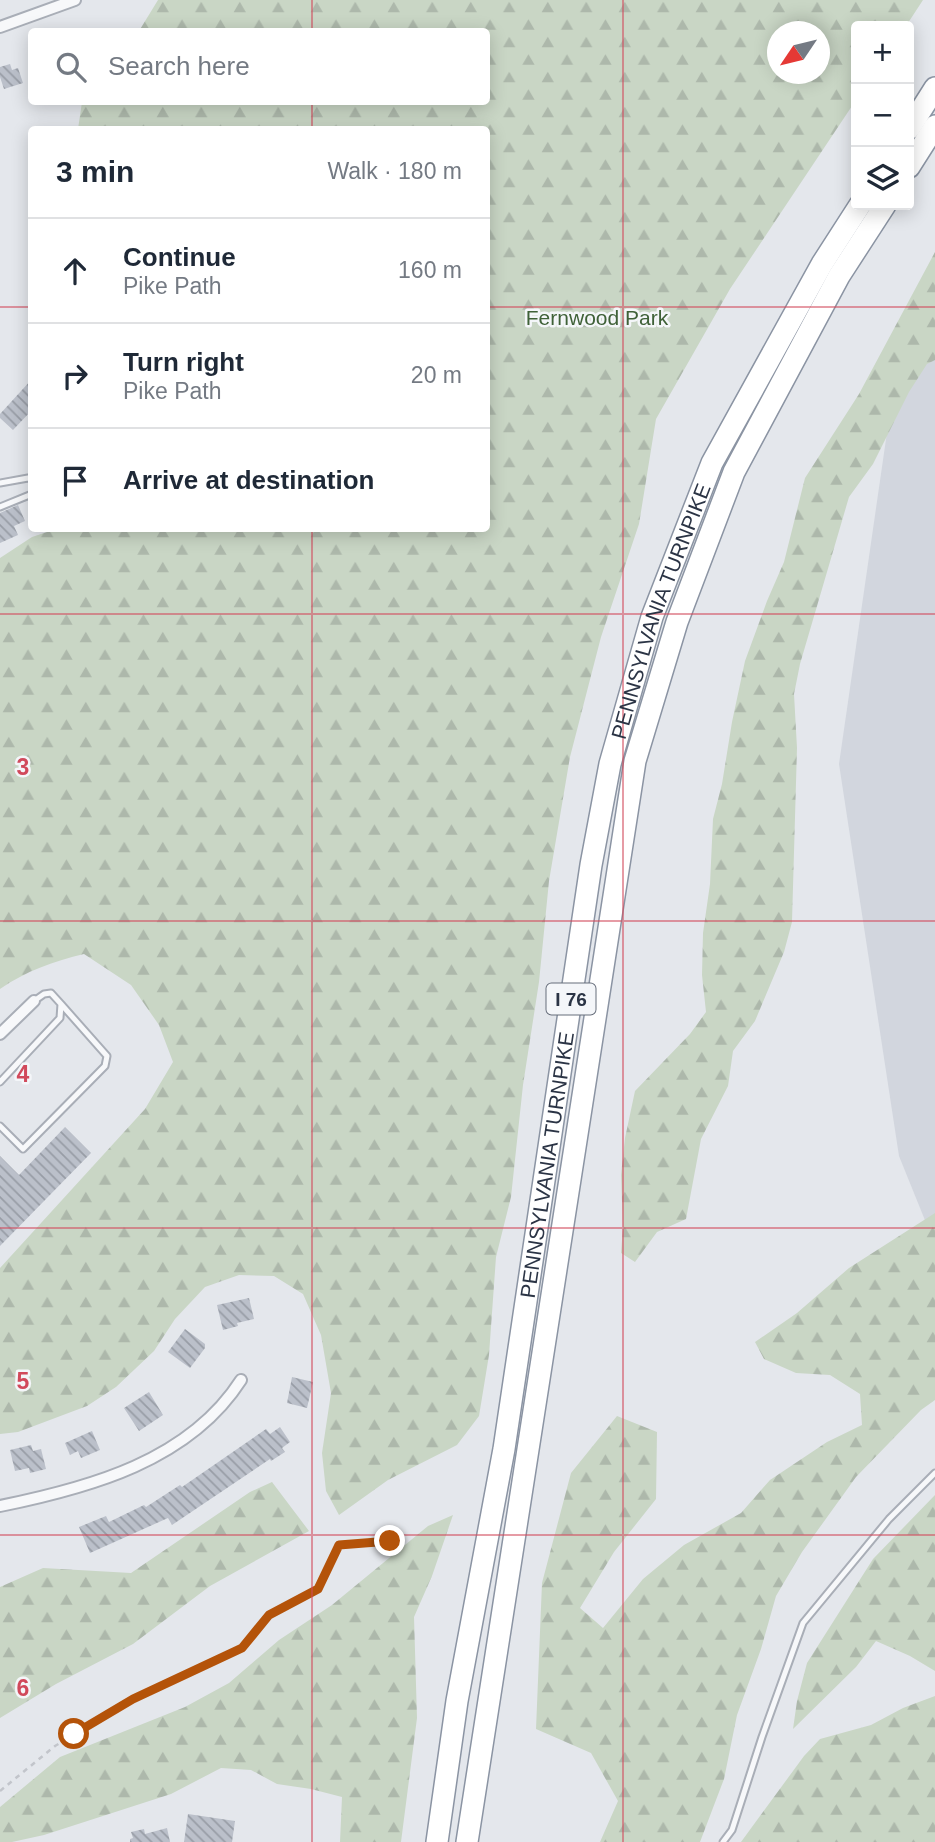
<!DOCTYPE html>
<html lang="en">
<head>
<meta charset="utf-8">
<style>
  body { margin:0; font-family:Helvetica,sans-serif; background:#f6f6f7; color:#1f2937 }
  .controls { position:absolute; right:21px; top:21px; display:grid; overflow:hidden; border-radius:7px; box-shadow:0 4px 18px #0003 }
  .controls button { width:63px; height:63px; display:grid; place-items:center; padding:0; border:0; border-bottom:2px solid #e0e1e3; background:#fff; color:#1f2937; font:35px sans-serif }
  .compass { position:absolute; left:767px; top:21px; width:63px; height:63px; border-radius:50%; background:#fff; box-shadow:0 4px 18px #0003; rotate:235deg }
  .stop { position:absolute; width:21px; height:21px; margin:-16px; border:5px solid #b45309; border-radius:50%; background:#fff }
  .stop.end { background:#b45309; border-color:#fff; box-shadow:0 2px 7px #0008 }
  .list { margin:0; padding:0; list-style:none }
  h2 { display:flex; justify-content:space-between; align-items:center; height:91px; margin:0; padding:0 28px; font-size:30px }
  h2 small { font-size:23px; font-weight:400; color:#747a83 }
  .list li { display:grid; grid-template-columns:46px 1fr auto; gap:21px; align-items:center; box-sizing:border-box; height:105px; padding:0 28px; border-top:2px solid #e0e1e3 }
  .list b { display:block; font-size:26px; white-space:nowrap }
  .list p { margin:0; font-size:23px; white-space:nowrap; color:#747a83 }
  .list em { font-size:23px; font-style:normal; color:#747a83 }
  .icon { flex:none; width:38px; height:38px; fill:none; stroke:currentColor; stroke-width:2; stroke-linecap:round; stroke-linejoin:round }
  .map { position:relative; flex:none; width:935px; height:1842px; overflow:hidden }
  .search { position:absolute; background:#fff; box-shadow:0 4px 18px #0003; left:28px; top:28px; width:462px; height:77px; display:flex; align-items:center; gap:18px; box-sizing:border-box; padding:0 24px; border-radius:7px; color:#747a83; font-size:26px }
  .panel { position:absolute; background:#fff; box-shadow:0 4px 18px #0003; left:28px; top:126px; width:462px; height:406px; border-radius:7px }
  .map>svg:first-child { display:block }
  .built { fill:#d2d6de }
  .forest { fill:url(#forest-firs); fill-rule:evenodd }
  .building { fill:url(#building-back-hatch) }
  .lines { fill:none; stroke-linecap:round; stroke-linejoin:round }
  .service-casing { stroke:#a9aeb7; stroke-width:9 }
  .minor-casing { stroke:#a9aeb7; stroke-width:14 }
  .motorway-casing { stroke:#8b94a3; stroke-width:24 }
  .path { stroke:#c2c5cb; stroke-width:2.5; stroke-dasharray:5 5; stroke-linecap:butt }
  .service { stroke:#f7f8fa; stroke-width:5 }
  .minor { stroke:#f7f8fa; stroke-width:10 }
  .motorway { stroke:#fff; stroke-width:21 }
  .route { stroke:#b45309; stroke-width:9 }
  .grid { fill:none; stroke:#d1495b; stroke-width:2; stroke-opacity:0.55 }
  .labels { text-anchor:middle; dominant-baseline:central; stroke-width:5; stroke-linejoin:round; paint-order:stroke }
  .shield { fill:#f4f6f9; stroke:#676e7b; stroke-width:2 }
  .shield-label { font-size:19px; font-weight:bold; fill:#2b3445 }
  .park-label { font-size:21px; fill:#3f6138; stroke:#f4f6f9 }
  .street-label { font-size:21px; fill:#2b3445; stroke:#f4f6f9 }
  .grid-label { font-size:23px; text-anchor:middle; font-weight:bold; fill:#d1495b; stroke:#f4f6f9; stroke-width:5; stroke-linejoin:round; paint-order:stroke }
</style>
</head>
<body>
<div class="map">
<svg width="935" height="1842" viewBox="0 0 935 1842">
  <defs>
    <pattern id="forest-firs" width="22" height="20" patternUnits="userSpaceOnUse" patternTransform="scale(1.75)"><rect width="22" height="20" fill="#c9d6c5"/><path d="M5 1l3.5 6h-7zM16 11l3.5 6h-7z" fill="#adb8ab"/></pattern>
    <pattern id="building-back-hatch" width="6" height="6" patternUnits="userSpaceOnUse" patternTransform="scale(1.75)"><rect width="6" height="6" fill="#bbc0ca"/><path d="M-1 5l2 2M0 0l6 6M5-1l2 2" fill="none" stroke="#989da6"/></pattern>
  </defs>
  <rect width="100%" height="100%" fill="#e4e7ec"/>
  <path class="built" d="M905,308L935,315V1245L899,1156L839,764Z"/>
  <path class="forest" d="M158,0H923L906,26H856V100L730,289L656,419L639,524L601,637L570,757L549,881L539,982L523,1085L511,1197L496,1257L489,1355L479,1416L457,1445L388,1480L339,1515L326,1491L322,1453L331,1393L321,1335L303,1294L274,1276L239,1275L205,1287L175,1319L154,1351L116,1387L87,1406L18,1432L0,1434V1268L145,1109L173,1062L159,1025L131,985L84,954C54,961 26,971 0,989V558L32,537L56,529L486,528V130L78,129L82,102H486V32L139,31ZM778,32H820V74H778Z
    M935,252V360L927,364L909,392L873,464L849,497L800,664L794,694L797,748L792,922L784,952L755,1021L733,1051L728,1086L701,1139L686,1219L657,1232L635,1262L621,1253L623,1227L621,1175L625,1138L635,1091L690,1034L706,1012L702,975L703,933L710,884L713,819L722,784L732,722L745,661L767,601L784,562L805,478L859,394Z
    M935,1213V1400L921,1410L856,1477L802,1552L776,1596L761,1649L737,1715L724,1779L700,1842H600L618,1801L591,1753L536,1729L542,1583L571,1473L617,1416L657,1432L656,1499L614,1552L580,1608L603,1628L643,1579L684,1545L741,1513L770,1480L827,1442L862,1425L860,1394L830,1375L796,1373L764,1359L755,1342L797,1313L849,1268Z
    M272,1482L309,1531L210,1586L133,1644L56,1684L0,1718V1587L43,1568L131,1573L250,1492Z
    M935,1495V1671L910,1656L876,1641L856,1667L793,1729L797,1701L807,1663L873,1559Z
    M453,1515L432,1576L414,1617L417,1718L401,1842H340L342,1797L311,1789L277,1784L251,1770L221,1768L171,1794L44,1835L12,1842H0V1807L60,1757L185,1707L229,1683L279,1640L332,1605L428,1526Z
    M935,1696V1842H741L804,1756L820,1739L871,1725L903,1708Z"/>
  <path class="building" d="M10,64L12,70L18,68L23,83L4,89L0,77V67Z
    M32,379V410L13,430L0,418V414Z
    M18,505L25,521L14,526L18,535L0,543V513Z
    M65,1127L91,1153L0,1246V1156L19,1175Z
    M249,1298L254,1319L237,1323L238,1326L223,1330L217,1305Z
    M185,1329L205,1344V1348L190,1368L168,1352Z
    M292,1377L313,1382L307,1408L287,1403Z
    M149,1392L163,1415L139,1431L124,1408Z
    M280,1427L290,1442L282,1448L285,1452L271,1461L270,1459L172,1525L168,1518L90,1553L79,1527L106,1516L109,1522L144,1505L146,1507L180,1485L182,1487L266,1429L270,1434Z
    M92,1431L100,1450L81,1458L78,1451L70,1455L65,1443Z
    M31,1445L33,1451L41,1449L46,1469L30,1473L29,1468L15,1471L10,1450Z
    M188,1814L235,1821L232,1842H184Z
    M167,1828L170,1842H130V1839L133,1838L131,1832L144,1829L145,1834Z"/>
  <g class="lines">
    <defs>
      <path id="service" d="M0,483L28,478L32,480
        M0,507L32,494
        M0,1082L60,1018L61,1004L51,993L44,994L34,1001
        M0,1126L23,1149L105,1066L107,1056L61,1004
        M723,1842L732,1830L762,1737L803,1623L889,1519L935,1473"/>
      <path id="minor" d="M0,27L75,0
        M0,1034L34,1001
        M0,1506C89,1488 189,1461 241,1380"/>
      <g id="motorway">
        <path d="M909,129L935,88"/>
        <path d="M909,167L935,126"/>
        <path id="s1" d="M437,1842L457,1701L504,1449L591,865L610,764L652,617L712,463L822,264L860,205"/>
        <path d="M467,1842L635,761L677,622L734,472L839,276L885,205"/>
      </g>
    </defs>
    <use href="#service" class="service-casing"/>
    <use href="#minor" class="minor-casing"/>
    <use href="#motorway" class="motorway-casing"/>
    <path class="path" d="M0,1791L55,1746L133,1699L242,1648L269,1615L318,1589L339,1545L390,1541"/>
    <use href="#service" class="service"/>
    <use href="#minor" class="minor"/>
    <use href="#motorway" class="motorway"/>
  </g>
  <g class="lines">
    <path class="route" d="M74,1734L133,1699L242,1648L269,1615L318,1589L339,1545L390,1541"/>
  </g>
  <path class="grid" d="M312,0V32M623,0V1842M312,102V130M0,307H32M486,307H935M312,528V1842M0,614H935M0,921H935M0,1228H935M0,1535H935"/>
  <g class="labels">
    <rect class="shield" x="546.5" y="983.5" width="49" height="31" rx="5"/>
    <g class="shield-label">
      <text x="571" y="999">I 76</text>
    </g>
    <g class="park-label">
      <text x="597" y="317">Fernwood Park</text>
    </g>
    <g class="street-label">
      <text stroke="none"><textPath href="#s1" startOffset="1253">PENNSYLVANIA TURNPIKE</textPath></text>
      <text stroke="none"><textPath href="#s1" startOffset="686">PENNSYLVANIA TURNPIKE</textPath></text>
    </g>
  </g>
  <g class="grid-label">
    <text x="23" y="775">3</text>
    <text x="23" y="1082">4</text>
    <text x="23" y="1389">5</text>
    <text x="23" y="1696">6</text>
  </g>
</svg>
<div class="controls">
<button>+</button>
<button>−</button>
<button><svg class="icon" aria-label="layers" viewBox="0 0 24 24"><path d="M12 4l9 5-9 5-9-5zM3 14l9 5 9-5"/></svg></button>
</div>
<svg class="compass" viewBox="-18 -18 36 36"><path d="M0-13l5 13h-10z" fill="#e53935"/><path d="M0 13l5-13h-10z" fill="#747a83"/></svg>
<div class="stop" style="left:74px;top:1734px"></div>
<div class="stop end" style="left:390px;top:1541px"></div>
<div class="search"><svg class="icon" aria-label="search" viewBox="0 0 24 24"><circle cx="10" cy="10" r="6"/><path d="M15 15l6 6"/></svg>Search here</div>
<section class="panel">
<h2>3 min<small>Walk · 180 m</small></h2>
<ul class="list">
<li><svg class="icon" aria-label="ahead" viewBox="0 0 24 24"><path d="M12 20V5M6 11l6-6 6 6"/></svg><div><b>Continue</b><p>Pike Path</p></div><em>160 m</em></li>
<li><svg class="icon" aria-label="right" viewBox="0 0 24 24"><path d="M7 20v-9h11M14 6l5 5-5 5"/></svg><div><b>Turn right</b><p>Pike Path</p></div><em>20 m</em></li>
<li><svg class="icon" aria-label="arrive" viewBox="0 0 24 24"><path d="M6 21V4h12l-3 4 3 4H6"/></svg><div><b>Arrive at destination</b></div></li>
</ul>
</section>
</div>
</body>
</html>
